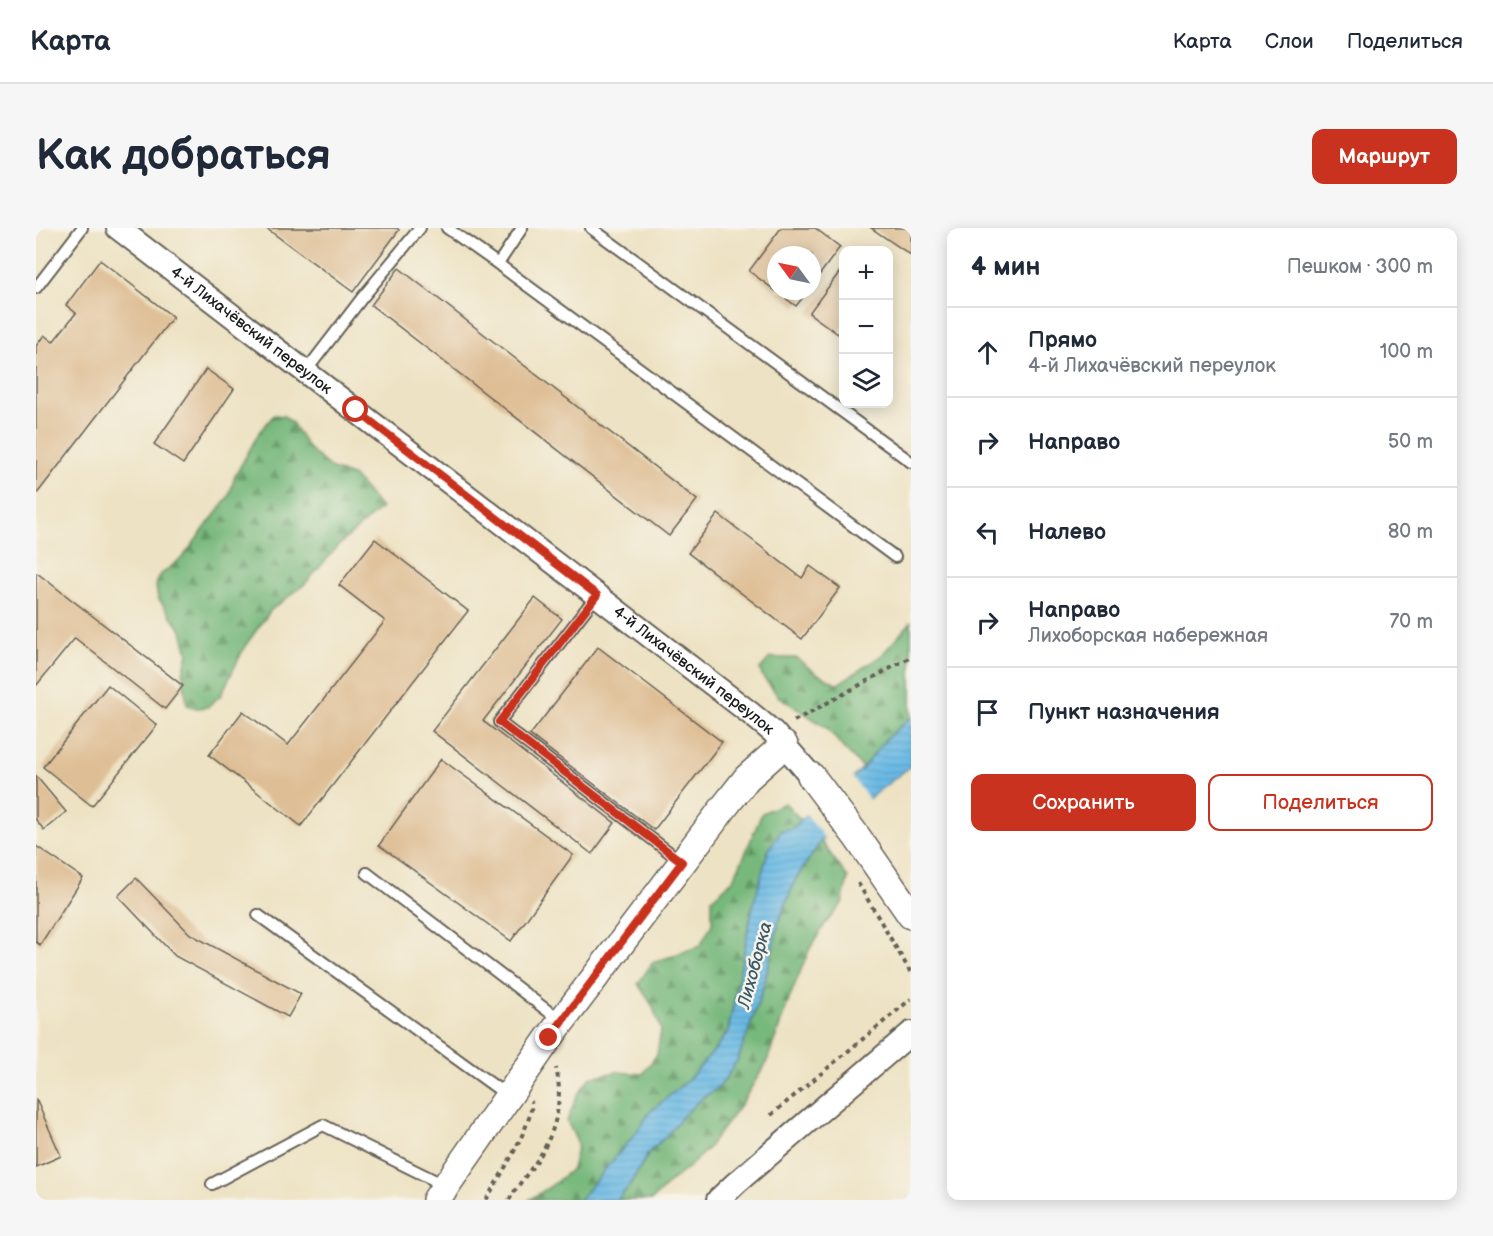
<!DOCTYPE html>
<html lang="ru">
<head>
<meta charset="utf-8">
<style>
  body { margin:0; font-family:"Balsamiq Sans",sans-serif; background:#f6f6f7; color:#1f2937 }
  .controls { position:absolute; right:18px; top:18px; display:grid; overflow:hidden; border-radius:12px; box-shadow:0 3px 15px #0003 }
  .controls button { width:54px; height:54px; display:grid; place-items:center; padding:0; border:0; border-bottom:2px solid #e0e1e3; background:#fff; color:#1f2937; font:30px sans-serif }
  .compass { position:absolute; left:731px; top:18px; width:54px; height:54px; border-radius:50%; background:#fff; box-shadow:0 3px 15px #0003; rotate:303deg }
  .stop { position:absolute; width:18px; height:18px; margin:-14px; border:4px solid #c8321e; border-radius:50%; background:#fff }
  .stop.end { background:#c8321e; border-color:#fff; box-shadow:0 2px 6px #0008 }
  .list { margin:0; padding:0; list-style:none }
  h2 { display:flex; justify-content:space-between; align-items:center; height:78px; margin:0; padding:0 24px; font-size:26px }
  h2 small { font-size:20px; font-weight:400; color:#747a83 }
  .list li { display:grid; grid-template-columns:39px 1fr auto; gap:18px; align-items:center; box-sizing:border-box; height:90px; padding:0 24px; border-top:2px solid #e0e1e3 }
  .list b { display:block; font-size:22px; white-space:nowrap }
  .list p { margin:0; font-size:20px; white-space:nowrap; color:#747a83 }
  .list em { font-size:20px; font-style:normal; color:#747a83 }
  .actions { display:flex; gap:12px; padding:18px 24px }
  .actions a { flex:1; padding:14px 0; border:2px solid #c8321e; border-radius:12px; text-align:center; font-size:21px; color:#c8321e }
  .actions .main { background:#c8321e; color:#fff }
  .icon { flex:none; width:33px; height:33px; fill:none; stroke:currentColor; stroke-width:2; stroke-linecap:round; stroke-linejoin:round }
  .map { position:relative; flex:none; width:875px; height:972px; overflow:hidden; border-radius:12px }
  header { display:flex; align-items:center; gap:36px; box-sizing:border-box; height:84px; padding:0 30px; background:#fff; border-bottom:2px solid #e0e1e3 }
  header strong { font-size:28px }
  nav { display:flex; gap:33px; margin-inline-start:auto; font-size:21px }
  .intro { display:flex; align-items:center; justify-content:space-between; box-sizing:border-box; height:144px; padding:0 36px }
  h1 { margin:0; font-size:42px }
  .button { padding:15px 27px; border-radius:12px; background:#c8321e; color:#fff; font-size:21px; font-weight:700 }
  main { display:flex; gap:36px; padding:0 36px }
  aside { flex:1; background:#fff; border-radius:12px; box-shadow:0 3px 15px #0003 }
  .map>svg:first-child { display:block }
  .forest { fill:url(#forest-firs); stroke:#4a6a4c; stroke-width:1.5 }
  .water { fill:url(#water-rules); stroke:#436b80; stroke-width:1.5 }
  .pier { fill:#ede2c3 }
  .building { fill:#debe94 }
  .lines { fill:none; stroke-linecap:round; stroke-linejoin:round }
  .service-casing { stroke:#656156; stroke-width:14 }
  .minor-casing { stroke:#656156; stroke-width:26 }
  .tertiary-casing { stroke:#656156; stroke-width:30 }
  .path { stroke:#656156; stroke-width:4; stroke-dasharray:4.5 4.5; stroke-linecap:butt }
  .service { stroke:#fff; stroke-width:10 }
  .minor { stroke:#fff; stroke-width:22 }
  .tertiary { stroke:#fff; stroke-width:27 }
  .route { stroke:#c8321e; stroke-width:8 }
  .labels { text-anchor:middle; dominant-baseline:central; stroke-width:5; stroke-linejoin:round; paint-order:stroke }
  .street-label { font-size:16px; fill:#1c1c1c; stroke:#f7f3e8 }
  .water-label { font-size:18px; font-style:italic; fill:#3b5b6c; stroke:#f7f3e8 }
</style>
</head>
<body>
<header>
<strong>Карта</strong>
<nav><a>Карта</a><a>Слои</a><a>Поделиться</a></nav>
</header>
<div class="intro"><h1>Как добраться</h1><a class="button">Маршрут</a></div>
<main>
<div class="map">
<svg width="875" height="972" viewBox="0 0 875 972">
  <defs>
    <pattern id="forest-firs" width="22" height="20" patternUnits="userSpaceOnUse" patternTransform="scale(1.5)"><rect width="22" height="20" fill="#77b87b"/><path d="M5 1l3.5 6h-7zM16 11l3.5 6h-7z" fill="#619564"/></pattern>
    <pattern id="water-rules" width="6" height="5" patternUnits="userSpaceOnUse" patternTransform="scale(1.5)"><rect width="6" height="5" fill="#6abae5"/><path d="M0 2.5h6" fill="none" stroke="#5b9fc4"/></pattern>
  </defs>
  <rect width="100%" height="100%" fill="#f7f3e8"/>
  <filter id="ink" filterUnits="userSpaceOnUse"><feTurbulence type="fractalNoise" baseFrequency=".0167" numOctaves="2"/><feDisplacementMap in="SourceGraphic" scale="12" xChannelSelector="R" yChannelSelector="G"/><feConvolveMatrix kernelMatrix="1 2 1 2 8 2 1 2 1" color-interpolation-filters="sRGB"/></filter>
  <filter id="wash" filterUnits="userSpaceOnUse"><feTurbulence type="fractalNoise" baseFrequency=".008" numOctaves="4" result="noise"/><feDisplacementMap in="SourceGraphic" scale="24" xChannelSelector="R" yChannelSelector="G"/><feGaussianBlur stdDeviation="1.35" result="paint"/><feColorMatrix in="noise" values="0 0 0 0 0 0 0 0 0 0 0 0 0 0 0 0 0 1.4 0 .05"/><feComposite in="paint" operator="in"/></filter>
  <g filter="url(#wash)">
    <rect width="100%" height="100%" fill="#ede2c3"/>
    <path class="forest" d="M238,187L248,188L256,195L273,221L296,241L318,249L345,280L304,316L269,356L235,382L209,418L185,467L171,479L161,480L151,477L147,446L152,425L146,403L122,370L120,359L122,349L147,329L193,268L199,248L224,203Z
      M875,394V489L850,511L827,540L808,521L791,500L742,468L726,448L724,441L734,430H760L780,445L802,456L845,428Z
      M749,575L765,592L757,600L717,678L692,803L677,824L652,852L614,884L600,905L543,972H493L515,958L536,941L542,916L531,893L540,870L554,849L581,844L607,846L621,826L625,801L616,777L602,756L616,735L664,718L676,696V671L696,653L707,631L726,585Z
      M785,613L812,650L806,676L789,696L774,720L755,766L730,836L703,879L672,920L654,938L635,953L616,972H581L593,958L613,925L630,908L647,888L667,869L679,862L688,853L702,831L711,807L728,757L743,693L759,652Z"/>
    <path class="water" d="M875,489V538L836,568L785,613L759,652L743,693L728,756L711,807L702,831L688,853L679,862L667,869L647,888L630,908L613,924L593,958L581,972H543L600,905L614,884L652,852L677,824L692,804L717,678L732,623L745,602L757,600L765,592L818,549L827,540L850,511Z"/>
    <path class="pier" d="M815,547L834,573L790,612L769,584Z"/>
    <g id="blocks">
      <path class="building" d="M230,0H361L363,2L317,64Z
        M745,0H779L804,19L776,57V27H740V63H772L760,78L713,43Z
        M835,0H875V27Z
        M64,32L137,89L0,267V118L8,107L17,114L40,85L30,77Z
        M808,38V99L802,106L773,85Z
        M363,40L661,272L633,308L335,77Z
        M170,141L198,161L147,236L118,216Z
        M682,286L766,350L774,338L804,360L766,411L652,325Z
        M339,311L432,383L265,598L173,527L207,483L252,517L349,393L303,357Z
        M1,345L147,458L129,481L39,410L0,458V346Z
        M499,370L526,391L447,493L579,595L556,626L396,503Z
        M562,419L686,514L618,602L494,507Z
        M72,457L121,497L56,578L7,539Z
        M405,531L537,627L475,713L343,617Z
        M0,548L30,584L8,602L0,592Z
        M0,618L47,650L4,717L0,714Z
        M100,650L154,706L265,766L252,789L139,728L82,668Z
        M0,871L25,928L0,939Z"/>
    </g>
  </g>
  <g filter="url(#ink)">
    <use href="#blocks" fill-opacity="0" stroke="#656156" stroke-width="1.5"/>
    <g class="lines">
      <defs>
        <path id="service" d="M411,0L462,36L859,329
          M555,0L875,234
          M462,36L486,0
          M0,60L46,0
          M270,143L326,70L384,0
          M561,367L463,494L646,634
          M331,645L525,793
          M222,687L472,868
          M176,956L287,897L410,958"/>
        <g id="minor">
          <path id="s1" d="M82,0L714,485L737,504L775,548"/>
          <path d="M682,972L700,955L875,805"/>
        </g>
        <path id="tertiary" d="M775,548L821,609L875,687
          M400,972L513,810L689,578L711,550L748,517"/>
      </defs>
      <use href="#service" class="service-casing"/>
      <use href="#minor" class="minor-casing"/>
      <use href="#tertiary" class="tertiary-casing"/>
      <path class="path" d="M758,493L875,429
        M822,655L875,745
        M735,887L875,771
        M450,972C461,953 500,892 495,873
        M473,972C481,958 491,947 500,934C519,906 528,873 520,840"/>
      <use href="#service" class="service"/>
      <use href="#minor" class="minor"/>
      <use href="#tertiary" class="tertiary"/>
    </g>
  </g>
  <g class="lines" filter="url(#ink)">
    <path class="route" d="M320,182L561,367L463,494L646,634L513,810"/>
  </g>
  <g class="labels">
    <g class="street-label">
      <text stroke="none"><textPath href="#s1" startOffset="168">4-й Лихачёвский переулок</textPath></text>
      <text stroke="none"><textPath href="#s1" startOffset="726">4-й Лихачёвский переулок</textPath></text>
    </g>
    <g class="water-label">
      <text transform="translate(719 737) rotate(-75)">Лихоборка</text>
    </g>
  </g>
</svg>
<div class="controls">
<button>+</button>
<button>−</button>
<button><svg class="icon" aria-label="layers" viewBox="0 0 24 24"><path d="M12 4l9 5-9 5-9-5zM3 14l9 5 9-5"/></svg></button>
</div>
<svg class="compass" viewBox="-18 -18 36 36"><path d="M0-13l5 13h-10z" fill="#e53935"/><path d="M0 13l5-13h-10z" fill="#747a83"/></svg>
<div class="stop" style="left:320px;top:182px"></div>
<div class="stop end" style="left:513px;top:810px"></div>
</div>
<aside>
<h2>4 мин<small>Пешком · 300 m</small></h2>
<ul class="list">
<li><svg class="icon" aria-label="ahead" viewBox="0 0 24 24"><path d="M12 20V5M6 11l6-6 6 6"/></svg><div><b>Прямо</b><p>4-й Лихачёвский переулок</p></div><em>100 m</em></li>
<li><svg class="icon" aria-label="right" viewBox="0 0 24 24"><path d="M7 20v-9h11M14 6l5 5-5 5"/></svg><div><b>Направо</b></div><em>50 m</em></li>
<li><svg class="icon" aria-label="left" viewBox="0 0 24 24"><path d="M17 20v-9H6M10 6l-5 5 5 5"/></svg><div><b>Налево</b></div><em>80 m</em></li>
<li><svg class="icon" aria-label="right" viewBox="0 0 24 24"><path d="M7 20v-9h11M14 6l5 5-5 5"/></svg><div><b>Направо</b><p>Лихоборская набережная</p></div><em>70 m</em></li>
<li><svg class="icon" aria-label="arrive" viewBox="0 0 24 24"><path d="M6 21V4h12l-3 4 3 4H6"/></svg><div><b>Пункт назначения</b></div></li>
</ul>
<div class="actions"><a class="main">Сохранить</a><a>Поделиться</a></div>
</aside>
</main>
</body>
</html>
